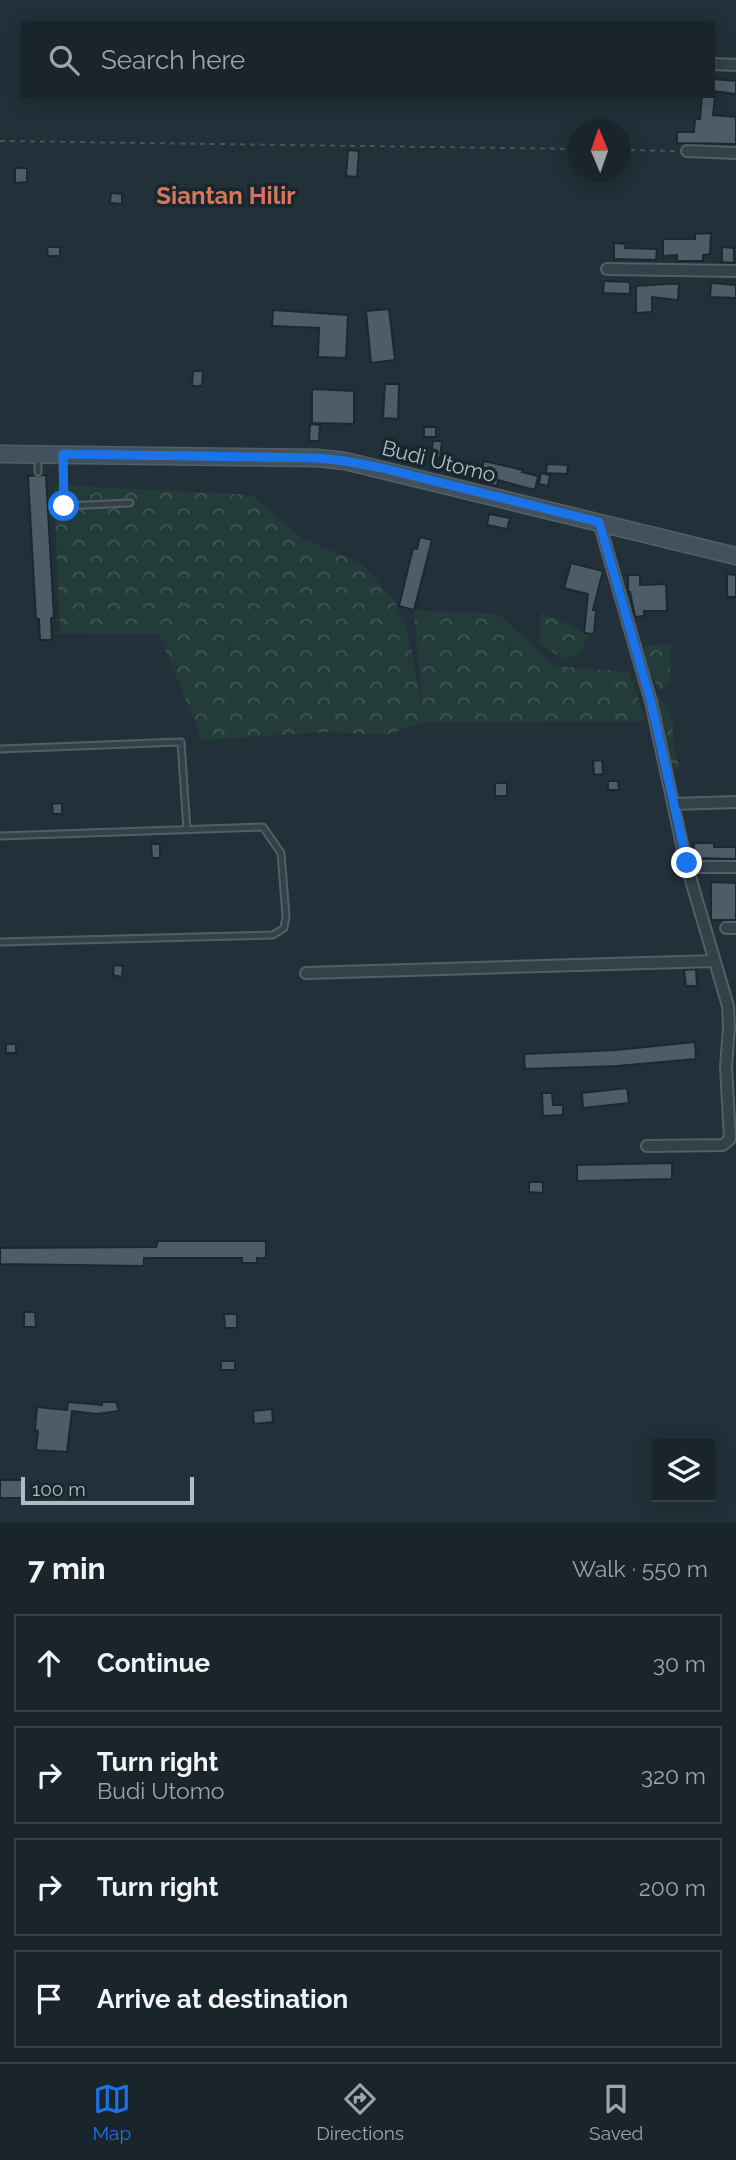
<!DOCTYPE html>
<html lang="en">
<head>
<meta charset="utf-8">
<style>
  body { margin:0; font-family:Raleway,sans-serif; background:#263037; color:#f1f3f6 }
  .controls { position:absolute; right:21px; bottom:21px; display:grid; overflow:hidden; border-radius:0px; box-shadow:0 4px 18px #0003 }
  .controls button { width:63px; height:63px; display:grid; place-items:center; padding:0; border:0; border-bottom:2px solid #374147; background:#19242b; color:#f1f3f6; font:35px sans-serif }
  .compass { position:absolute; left:568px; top:119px; width:63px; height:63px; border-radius:50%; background:#19242b; box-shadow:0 4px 18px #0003; rotate:358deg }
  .scale { position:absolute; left:21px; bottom:18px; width:173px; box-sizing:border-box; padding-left:7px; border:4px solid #afbcc6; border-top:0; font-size:19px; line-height:24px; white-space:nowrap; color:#afbcc6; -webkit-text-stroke:5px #1a262e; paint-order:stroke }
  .stop { position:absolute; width:21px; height:21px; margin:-16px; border:5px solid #1a73e8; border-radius:50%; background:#fff }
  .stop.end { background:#1a73e8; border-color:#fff; box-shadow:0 2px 7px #0008 }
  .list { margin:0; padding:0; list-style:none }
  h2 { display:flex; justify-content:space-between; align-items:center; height:91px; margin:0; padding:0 28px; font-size:30px }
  h2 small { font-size:23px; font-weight:400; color:#9fa4a9 }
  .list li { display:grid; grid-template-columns:46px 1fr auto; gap:21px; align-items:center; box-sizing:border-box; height:98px; margin:0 14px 14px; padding:0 14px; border:2px solid #374147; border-radius:0px }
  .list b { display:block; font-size:26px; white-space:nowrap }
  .list p { margin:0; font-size:23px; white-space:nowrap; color:#9fa4a9 }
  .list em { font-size:23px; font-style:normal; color:#9fa4a9 }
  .icon { flex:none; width:38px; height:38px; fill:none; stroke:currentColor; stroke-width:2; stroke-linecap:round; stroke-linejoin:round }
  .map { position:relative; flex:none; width:736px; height:1523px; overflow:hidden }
  .search { position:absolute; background:#19242b; box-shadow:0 4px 18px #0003; left:21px; right:21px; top:21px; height:77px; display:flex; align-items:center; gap:18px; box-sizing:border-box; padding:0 24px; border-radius:0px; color:#9fa4a9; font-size:26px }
  .sheet { height:539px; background:#19242b }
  nav { display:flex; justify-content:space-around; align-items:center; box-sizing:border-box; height:98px; border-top:2px solid #374147; background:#19242b; font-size:19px; color:#9fa4a9 }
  nav a { display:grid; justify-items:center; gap:4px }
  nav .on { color:#1a73e8 }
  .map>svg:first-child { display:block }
  .forest { fill:url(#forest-crowns) }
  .building { fill:#4c5d68; stroke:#1c2830; stroke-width:2 }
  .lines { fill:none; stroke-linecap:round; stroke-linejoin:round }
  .lane-casing { stroke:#525f67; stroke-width:9 }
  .street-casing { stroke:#525f67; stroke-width:14 }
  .secondary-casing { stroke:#525f67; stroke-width:19 }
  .path { stroke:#425856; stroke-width:2; stroke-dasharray:5 5; stroke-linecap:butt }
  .lane { stroke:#344149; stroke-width:5 }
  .street { stroke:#344149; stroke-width:10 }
  .secondary { stroke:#42515c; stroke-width:16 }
  .route { stroke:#1a73e8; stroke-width:9 }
  .labels { text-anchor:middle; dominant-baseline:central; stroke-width:7; stroke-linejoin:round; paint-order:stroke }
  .street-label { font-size:21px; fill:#afbcc6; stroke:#1a262e }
  .quarter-label { font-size:24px; font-weight:bold; fill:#d4775c; stroke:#1a262e }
</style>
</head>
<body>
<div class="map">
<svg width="736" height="1523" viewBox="0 0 736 1523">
  <defs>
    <pattern id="forest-crowns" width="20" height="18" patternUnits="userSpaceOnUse" patternTransform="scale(1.75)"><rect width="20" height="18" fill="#243c39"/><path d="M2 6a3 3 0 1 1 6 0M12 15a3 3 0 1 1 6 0" fill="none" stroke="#415654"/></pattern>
  </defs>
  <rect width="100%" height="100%" fill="#213039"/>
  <path class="forest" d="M54,485L252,495L303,539L361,563L394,600L408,632L423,711L414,610L498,614L556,666L629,672L646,721L425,722L385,735L324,732L202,740L159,634L52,633L60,631Z
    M541,612L589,634L580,653L565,660L540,644Z
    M671,643L670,684L660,690C650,675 643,664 645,646Z
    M652,688L665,704L673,722V740L679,767L671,772Z"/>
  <path class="building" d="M713,79L736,81V94L713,91Z
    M702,96H715L713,115L736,117V144L677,143V132H694L695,119H700Z
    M348,150L359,151L357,177L346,176Z
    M15,168H27V182L15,183Z
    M111,193L122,194V204L110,203Z
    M711,233L710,254L703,255V261H677V255L663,256V239H695V234Z
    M614,243L626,244L625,248L657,249L656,260L614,259Z
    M47,247H60V256H48Z
    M722,247L734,248V263L722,262Z
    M604,281L630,282V294L603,293Z
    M711,283L736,285V298L710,297Z
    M666,284H679L678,300L652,297V312L636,313V286Z
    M389,309L395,360L371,363L366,311Z
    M273,310L348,315L346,358L318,357L319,328L272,326Z
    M193,371H203L202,386H192Z
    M385,384H399L398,419L383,418Z
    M312,389L354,391V424L312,423Z
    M310,424L320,425L319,441H309Z
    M424,427H436V437H424Z
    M433,441H442L440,458L431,457Z
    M484,461L523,470L522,472L538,476L535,490L498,480L497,486L479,482Z
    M547,464L568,465L567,474L546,473Z
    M541,473L550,475L548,486L539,484Z
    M46,475L54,618H51L52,640H40L39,619H36L28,476Z
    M489,514L510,518L507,529L487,525Z
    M420,537L432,540L414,610L399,606L413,548L417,549Z
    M571,563L603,571L593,610H596L594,634L584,633L588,594L564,588Z
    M727,574L736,575V597H727Z
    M628,575H640V585L666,584L667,611H644V616L635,617L630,592H628Z
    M602,760L603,774L594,775L593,761Z
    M608,781H618L619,790H608Z
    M495,783H507V796H495Z
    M62,803V814H53L52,804Z
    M694,843H714V847H736V859L694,858Z
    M151,844H160V858H152Z
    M711,882L736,883V920H711Z
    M114,965L123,966L122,977L113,975Z
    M696,969L697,986H686L684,970Z
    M695,1042L696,1059L617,1066L525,1069L524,1054L616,1050Z
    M6,1044H16V1053H6Z
    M627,1088L629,1103L583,1108L582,1093Z
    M542,1093H552L553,1105H563V1115L543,1116Z
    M672,1163V1179L577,1181V1165Z
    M529,1182H543V1193L529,1192Z
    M158,1241H266V1258H257V1263H242V1258H144V1266L0,1264V1248L156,1247Z
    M24,1312H35L36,1327H24Z
    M224,1314H237V1328H225Z
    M221,1361H235V1370H221Z
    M68,1402L102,1405V1402H116L119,1411L97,1414L72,1411L67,1452L36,1450L38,1431L35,1430L37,1407L67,1410Z
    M272,1409L273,1422L254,1424L253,1411Z
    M0,1480H22V1498H0Z"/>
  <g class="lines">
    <defs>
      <path id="lane" d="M38,457V472
        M63,457L64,506L130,503
        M0,749L181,742L187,830
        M0,836L263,827L281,853L286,916L284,928L273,935L0,942"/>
      <path id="street" d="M713,64L736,65
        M687,151L736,153
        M607,269L736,271
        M599,522L651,702L686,863L728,1006L729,1027L726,1067L730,1139L723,1145L647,1146
        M673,804L736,802
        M696,867H736
        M726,928H736
        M306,973L715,961"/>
      <path id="secondary" d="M0,454L318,458L345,461L736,556"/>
    </defs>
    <use href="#lane" class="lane-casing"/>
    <use href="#street" class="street-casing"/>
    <use href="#secondary" class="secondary-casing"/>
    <path class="path" d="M0,141L578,149
      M620,150L675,151"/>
    <use href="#lane" class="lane"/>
    <use href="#street" class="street"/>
    <use href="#secondary" class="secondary"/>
  </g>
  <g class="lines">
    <path class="route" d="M64,506L63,454L318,458L345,461L382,468L599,522L651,702L687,863"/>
  </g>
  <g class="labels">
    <g class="street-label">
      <text transform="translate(439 461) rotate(14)">Budi Utomo</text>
    </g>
    <g class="quarter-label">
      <text x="226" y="195">Siantan Hilir</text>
    </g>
  </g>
</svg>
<div class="controls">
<button><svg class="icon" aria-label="layers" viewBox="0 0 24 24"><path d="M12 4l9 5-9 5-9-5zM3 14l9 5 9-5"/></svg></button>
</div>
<svg class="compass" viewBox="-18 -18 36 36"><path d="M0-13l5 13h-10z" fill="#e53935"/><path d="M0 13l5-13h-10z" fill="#9fa4a9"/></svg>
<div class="scale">100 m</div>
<div class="stop" style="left:64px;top:506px"></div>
<div class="stop end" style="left:687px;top:863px"></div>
<div class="search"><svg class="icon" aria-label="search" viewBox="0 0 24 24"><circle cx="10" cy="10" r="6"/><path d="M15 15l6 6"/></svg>Search here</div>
</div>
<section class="sheet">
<h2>7 min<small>Walk · 550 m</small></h2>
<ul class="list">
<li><svg class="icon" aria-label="ahead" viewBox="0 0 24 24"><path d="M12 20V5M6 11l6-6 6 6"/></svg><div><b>Continue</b></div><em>30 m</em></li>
<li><svg class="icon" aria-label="right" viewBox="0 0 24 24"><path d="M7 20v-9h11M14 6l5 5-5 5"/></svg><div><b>Turn right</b><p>Budi Utomo</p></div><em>320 m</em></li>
<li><svg class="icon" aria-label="right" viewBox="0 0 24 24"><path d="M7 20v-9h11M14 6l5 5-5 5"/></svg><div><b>Turn right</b></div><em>200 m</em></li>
<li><svg class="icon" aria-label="arrive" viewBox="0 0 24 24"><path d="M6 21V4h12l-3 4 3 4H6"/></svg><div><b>Arrive at destination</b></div></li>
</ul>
</section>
<nav>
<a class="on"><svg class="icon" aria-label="map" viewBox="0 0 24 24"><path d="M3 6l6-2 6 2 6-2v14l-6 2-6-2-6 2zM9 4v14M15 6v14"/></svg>Map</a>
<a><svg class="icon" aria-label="directions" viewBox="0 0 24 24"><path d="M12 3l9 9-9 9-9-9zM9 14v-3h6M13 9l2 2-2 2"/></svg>Directions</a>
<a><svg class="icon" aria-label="saved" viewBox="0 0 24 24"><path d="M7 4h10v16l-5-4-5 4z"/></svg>Saved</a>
</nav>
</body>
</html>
